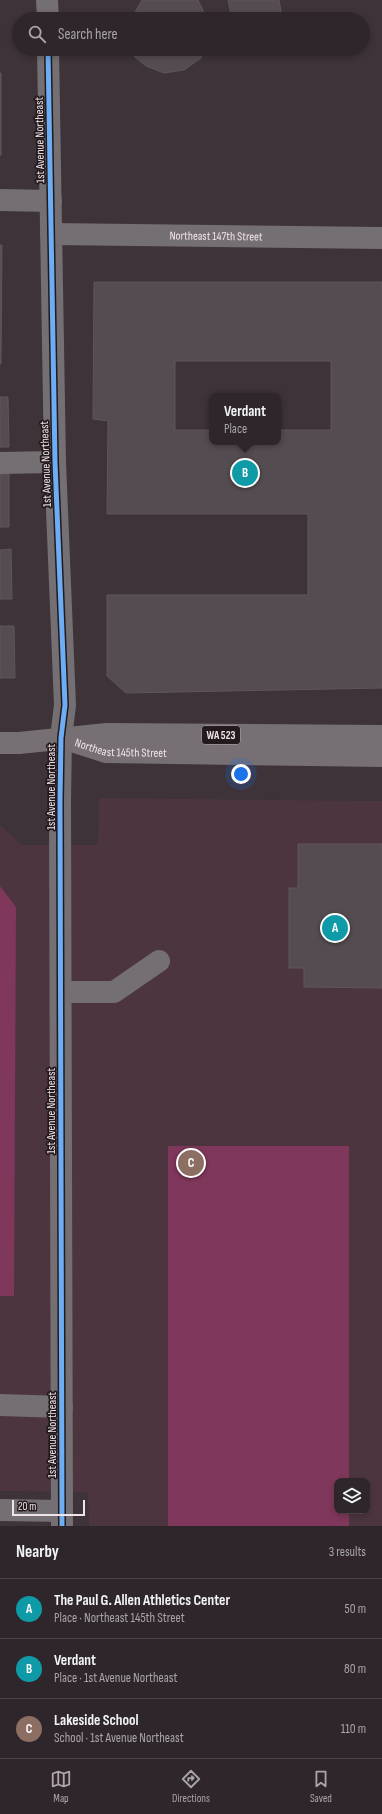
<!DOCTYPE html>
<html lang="en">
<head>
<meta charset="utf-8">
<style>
  body { margin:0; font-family:"Sofia Sans Condensed",sans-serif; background:#3a3236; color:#f1f3f6 }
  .controls { position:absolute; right:12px; bottom:12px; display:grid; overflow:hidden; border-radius:8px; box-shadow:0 2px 6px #0003 }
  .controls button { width:36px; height:36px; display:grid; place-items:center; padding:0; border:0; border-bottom:1px solid #494347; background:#2e262a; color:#f1f3f6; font:20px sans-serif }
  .scale { position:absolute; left:12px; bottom:10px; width:73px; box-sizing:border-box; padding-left:4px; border:2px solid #f0e4e9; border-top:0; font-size:11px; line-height:14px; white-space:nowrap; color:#f0e4e9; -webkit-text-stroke:3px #221a1d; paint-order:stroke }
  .you { position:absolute; left:241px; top:774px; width:14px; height:14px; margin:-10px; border:3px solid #fff; border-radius:50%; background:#1a73e8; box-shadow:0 0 0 6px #1a73e833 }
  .badge { display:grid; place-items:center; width:26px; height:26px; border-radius:50%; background:#b1a6ab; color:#fff; font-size:13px; font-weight:700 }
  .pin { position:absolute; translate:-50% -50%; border:2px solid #fff; box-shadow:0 1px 4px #0006 }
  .popup { position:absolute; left:209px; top:393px; width:72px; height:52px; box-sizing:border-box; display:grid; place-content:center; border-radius:8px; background:#2e262a; filter:drop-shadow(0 1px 3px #0005); font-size:13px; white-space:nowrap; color:#a7a5a8 }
  .popup b { font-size:15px; color:#f1f3f6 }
  .popup::after { content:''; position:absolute; left:50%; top:100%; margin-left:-8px; border:8px solid transparent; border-top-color:#2e262a }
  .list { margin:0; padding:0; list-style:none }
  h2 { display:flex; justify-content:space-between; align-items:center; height:52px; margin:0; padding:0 16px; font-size:17px }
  h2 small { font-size:13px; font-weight:400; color:#a7a5a8 }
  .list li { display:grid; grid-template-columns:26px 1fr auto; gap:12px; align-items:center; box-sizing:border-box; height:60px; padding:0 16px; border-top:1px solid #494347 }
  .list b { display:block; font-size:15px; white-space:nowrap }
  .list p { margin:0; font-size:13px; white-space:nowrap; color:#a7a5a8 }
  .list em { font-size:13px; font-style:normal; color:#a7a5a8 }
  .icon { flex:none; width:22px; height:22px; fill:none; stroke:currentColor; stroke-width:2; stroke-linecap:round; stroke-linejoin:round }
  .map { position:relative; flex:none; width:382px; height:1526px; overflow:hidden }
  .search { position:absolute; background:#2e262a; box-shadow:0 2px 6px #0003; left:12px; right:12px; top:12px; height:44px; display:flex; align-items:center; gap:10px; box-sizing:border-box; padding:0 14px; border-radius:22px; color:#a7a5a8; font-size:15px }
  .sheet { height:232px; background:#2e262a }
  nav { display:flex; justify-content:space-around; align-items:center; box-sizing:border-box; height:56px; border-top:1px solid #494347; background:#2e262a; font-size:11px; color:#a7a5a8 }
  nav a { display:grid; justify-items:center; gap:2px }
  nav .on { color:#b1a6ab }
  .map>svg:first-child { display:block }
  .built { fill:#4c353f; fill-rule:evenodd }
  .green { fill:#7f375b }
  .building { fill:#544c50; stroke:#5e565a; fill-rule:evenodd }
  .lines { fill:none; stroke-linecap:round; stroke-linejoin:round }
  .minor { stroke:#746f72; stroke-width:22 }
  .major { stroke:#766f74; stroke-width:22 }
  .cycleway-casing { stroke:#221a1d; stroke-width:8 }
  .cycleway { stroke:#6dadf4; stroke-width:5 }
  .labels { text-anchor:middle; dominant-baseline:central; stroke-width:3.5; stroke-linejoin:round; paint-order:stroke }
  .shield { fill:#221a1d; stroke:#b2a7ac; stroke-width:1 }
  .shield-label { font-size:11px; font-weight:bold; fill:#f0e4e9 }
  .street-label { font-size:12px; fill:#f0e4e9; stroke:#221a1d }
</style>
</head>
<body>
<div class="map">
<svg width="382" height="1526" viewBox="0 0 382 1526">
  <rect width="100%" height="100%" fill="#3d3338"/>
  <path class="built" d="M99,798L382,801V1526H89L88,1492L0,1491V825L22,845H98ZM337,1481H367V1511H337Z"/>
  <path class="green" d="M0,886L16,907L14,1296H0Z
    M168,1146H349V1481H337V1511H349V1526H168Z"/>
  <path class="building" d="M142,0H198L207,19H131Z
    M228,0H279L282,17L272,19H232Z
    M131,49H205L201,58L184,70L164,73L146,66L135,57Z
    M0,73H1V155H0Z
    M0,245H2L1,364H0Z
    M94,282H382V688L126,693L107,676V595H308V514H107L108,421L93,419ZM175,361H331V430H278V442H212V430H175Z
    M0,397H8L9,447H0Z
    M0,474H9V527H0Z
    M11,549L12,599H0V550Z
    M0,626H14L15,678H0Z
    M298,844H382V988L304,987V968H289V888H298Z"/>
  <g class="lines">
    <g class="minor">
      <path d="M47,0L48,19"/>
      <path d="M48,49L55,462L65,705L61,738L60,801L62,1526"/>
      <path d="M0,200L51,201"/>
      <path id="s1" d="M51,234L382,238"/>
      <path d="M0,463L55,462"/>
      <path d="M61,992H114L159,961"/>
      <path d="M0,1405L62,1407"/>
      <path d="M0,1510L62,1511"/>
    </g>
    <g class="major">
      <path id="s2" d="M72,741L106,752L382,756"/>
      <path d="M0,743H19L107,734L382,736"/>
    </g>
    <defs>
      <path id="cycleway" d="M48,49L55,462L65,705L61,738L60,801L62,1526"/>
    </defs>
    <use href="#cycleway" class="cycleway-casing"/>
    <use href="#cycleway" class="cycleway"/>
  </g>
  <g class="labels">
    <rect class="shield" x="202" y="726" width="38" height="18" rx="3"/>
    <g class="shield-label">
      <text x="221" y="735">WA 523</text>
    </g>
    <g class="street-label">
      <text transform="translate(40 140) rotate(-91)">1st Avenue Northeast</text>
      <text stroke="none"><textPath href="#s1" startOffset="165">Northeast 147th Street</textPath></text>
      <text transform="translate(46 464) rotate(-92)">1st Avenue Northeast</text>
      <text stroke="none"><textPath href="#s2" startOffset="50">Northeast 145th Street</textPath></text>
      <text transform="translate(51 787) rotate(-90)">1st Avenue Northeast</text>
      <text transform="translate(51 1111) rotate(-90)">1st Avenue Northeast</text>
      <text transform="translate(52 1435) rotate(-90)">1st Avenue Northeast</text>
    </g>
  </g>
</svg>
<div class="controls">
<button><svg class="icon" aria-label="layers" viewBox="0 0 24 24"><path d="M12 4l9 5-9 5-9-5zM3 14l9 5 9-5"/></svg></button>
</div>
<div class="scale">20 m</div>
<div class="you"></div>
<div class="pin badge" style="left:335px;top:928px;background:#0f9aa8">A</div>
<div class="pin badge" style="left:245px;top:473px;background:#0f9aa8">B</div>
<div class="popup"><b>Verdant</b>Place</div>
<div class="pin badge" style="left:191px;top:1163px;background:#8d6e63">C</div>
<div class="search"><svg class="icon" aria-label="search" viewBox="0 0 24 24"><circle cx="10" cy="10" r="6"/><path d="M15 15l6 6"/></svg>Search here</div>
</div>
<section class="sheet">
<h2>Nearby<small>3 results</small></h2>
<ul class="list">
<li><span class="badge" style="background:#0f9aa8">A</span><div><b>The Paul G. Allen Athletics Center</b><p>Place · Northeast 145th Street</p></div><em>50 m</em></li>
<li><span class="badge" style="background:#0f9aa8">B</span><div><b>Verdant</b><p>Place · 1st Avenue Northeast</p></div><em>80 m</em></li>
<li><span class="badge" style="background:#8d6e63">C</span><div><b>Lakeside School</b><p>School · 1st Avenue Northeast</p></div><em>110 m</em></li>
</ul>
</section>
<nav>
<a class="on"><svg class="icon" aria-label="map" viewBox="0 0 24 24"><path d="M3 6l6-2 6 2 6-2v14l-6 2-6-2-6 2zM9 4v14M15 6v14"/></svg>Map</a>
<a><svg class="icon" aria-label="directions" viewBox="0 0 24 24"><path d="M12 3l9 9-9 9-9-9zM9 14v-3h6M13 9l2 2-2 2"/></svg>Directions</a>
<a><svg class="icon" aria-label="saved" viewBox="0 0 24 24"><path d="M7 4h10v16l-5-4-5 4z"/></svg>Saved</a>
</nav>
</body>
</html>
